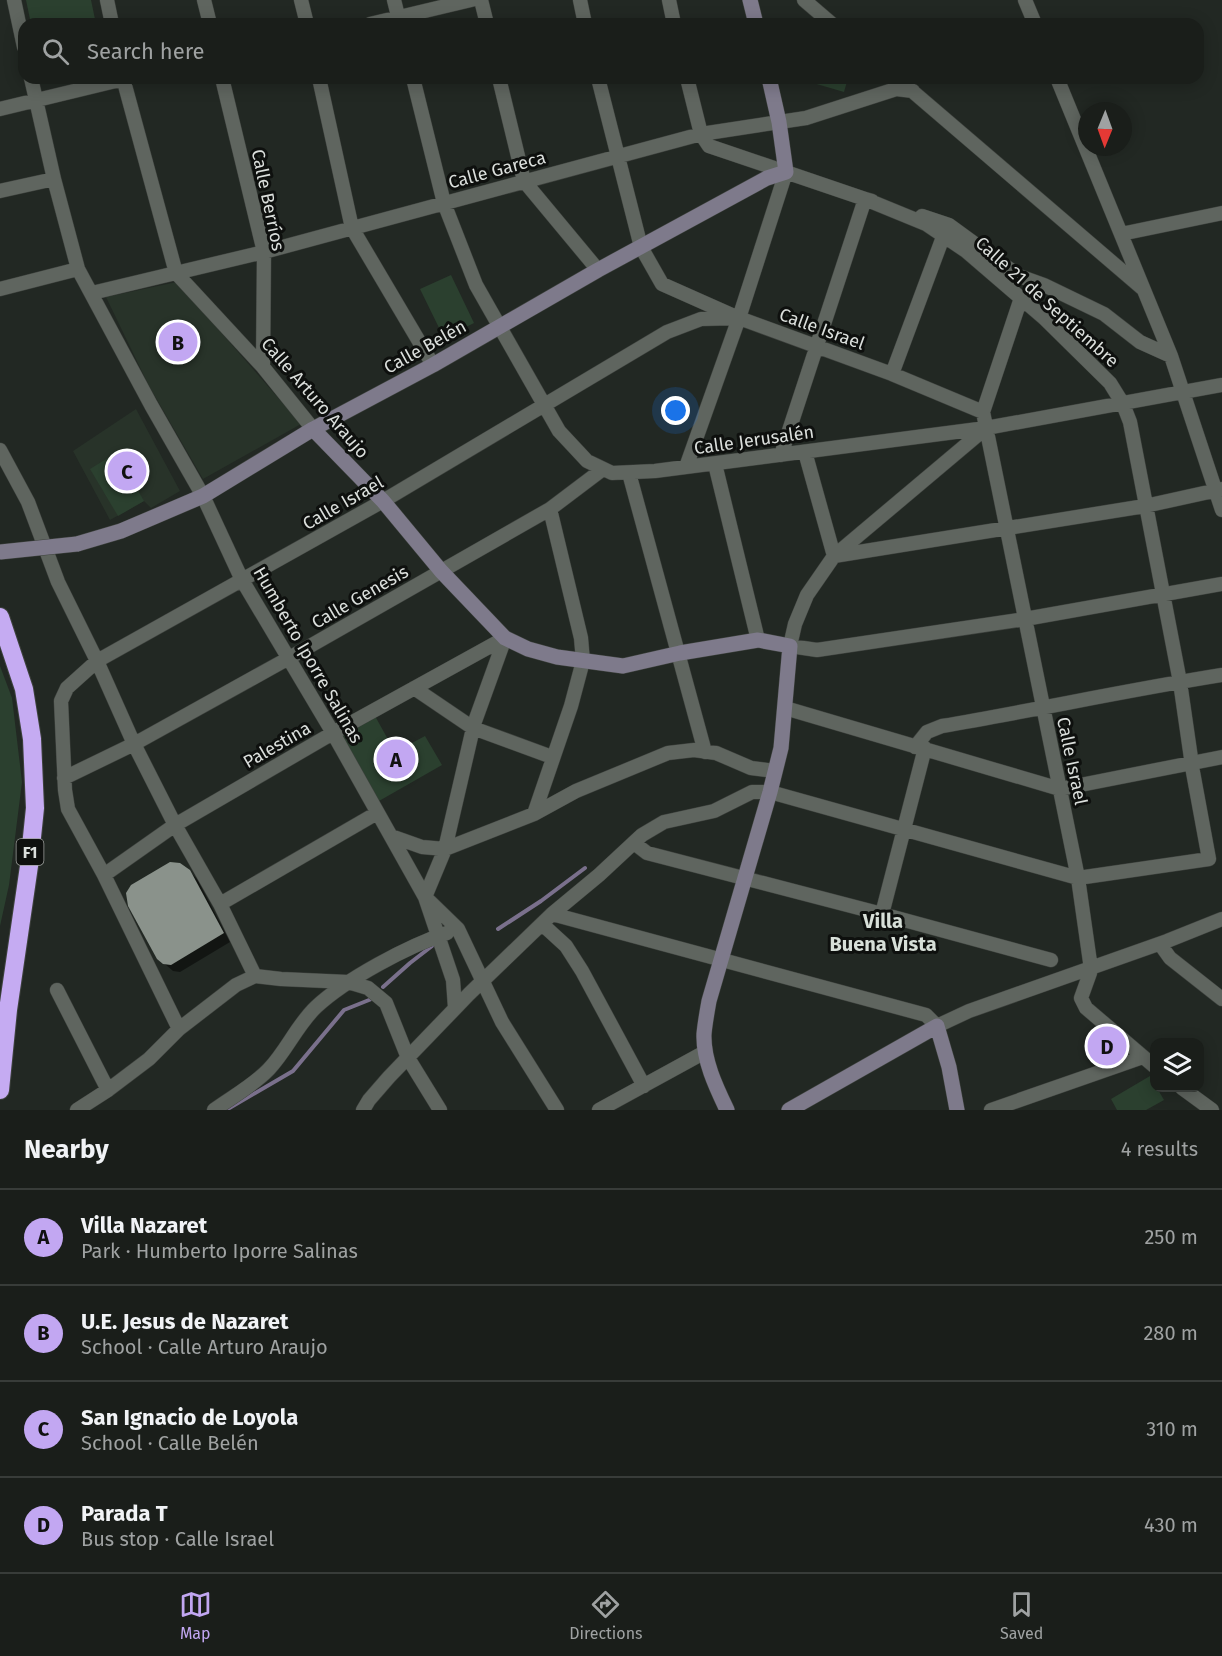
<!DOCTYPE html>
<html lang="en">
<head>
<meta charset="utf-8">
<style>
  body { margin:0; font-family:"Fira Sans",sans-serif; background:#272b27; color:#f1f3f6 }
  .controls { position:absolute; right:18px; bottom:18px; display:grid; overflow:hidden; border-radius:12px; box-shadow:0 3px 15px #0003 }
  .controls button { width:54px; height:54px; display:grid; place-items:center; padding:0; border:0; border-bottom:2px solid #383c39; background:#1a1e1a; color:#f1f3f6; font:30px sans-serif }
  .compass { position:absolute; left:1078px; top:102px; width:54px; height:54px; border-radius:50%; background:#1a1e1a; box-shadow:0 3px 15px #0003; rotate:181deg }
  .you { position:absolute; left:676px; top:411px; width:21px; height:21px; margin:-15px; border:4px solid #fff; border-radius:50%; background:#1a73e8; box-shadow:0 0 0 9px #1a73e833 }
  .badge { display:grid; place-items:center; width:39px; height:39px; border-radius:50%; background:#c2a7f2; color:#111; font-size:20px; font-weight:700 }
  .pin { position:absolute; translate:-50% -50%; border:3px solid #fff; box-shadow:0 2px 6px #0006 }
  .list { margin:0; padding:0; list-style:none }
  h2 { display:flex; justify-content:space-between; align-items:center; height:78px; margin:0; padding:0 24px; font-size:26px }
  h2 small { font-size:20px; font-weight:400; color:#9fa2a2 }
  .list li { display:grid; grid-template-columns:39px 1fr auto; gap:18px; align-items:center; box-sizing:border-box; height:96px; padding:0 24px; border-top:2px solid #383c39 }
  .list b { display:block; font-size:22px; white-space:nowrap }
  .list p { margin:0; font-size:20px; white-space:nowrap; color:#9fa2a2 }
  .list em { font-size:20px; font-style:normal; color:#9fa2a2 }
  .icon { flex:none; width:33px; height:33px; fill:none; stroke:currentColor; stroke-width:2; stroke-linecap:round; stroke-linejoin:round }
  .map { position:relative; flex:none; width:1222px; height:1110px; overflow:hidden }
  .search { position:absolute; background:#1a1e1a; box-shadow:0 3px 15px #0003; left:18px; right:18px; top:18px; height:66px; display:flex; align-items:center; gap:15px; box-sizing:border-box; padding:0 21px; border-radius:18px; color:#9fa2a2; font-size:22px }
  .sheet { height:462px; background:#1a1e1a }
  nav { display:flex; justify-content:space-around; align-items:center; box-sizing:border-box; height:84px; border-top:2px solid #383c39; background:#1a1e1a; font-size:16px; color:#9fa2a2 }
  nav a { display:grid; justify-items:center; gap:3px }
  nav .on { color:#c2a7f2 }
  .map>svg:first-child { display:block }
  .built { fill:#283329 }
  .green { fill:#2b402f }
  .shadow { fill:#0007 }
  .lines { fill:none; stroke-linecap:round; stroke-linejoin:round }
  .stream { stroke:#7a708c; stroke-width:4 }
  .building { fill:#8a928b }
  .street-casing { stroke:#3e423e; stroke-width:15 }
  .secondary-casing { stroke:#3e423e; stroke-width:16 }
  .highway-casing { stroke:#3e423e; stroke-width:20 }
  .street { stroke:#5f655f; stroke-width:14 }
  .secondary { stroke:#7e7a8b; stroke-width:15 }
  .highway { stroke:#c5abf2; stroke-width:18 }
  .secondary-bridge-casing { stroke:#3e423e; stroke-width:16; stroke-linecap:butt }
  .secondary-bridge { stroke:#7e7a8b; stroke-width:15 }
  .labels { text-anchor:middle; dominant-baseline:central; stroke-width:6; stroke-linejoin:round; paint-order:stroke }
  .shield { fill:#0e100e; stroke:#9ea19e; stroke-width:1.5 }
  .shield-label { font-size:16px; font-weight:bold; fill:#dbdfdc }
  .street-label { font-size:18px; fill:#dbdfdc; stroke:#0e100e }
  .neighbourhood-label { font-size:20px; font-weight:bold; fill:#d7dfd8; stroke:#0e100e }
</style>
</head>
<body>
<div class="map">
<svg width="1222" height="1110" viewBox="0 0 1222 1110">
  <rect width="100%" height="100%" fill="#222823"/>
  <path class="built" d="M177,282L301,424L203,479L149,386L106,297Z
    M136,409L180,491L151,508L144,501L110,520L73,451Z"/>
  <path class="green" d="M26,0H91L96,24H31Z
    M796,78H848L844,92Z
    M451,275L474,323L444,338L420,289Z
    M116,453L144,501L118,516L90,469Z
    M0,666L12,698L22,782L9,885L0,926Z
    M375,716L395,752L425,736L442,765L379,801L341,735Z
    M1150,1076L1154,1088H1157L1164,1100L1146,1110H1117L1111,1099Z"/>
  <path class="shadow" d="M189,871L197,879L230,942L180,972L173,971L158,958Z"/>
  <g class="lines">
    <path class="stream" d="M498,929L541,901L585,868
      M383,987L410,963L432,946
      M226,1110L293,1071L344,1010L374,998"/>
  </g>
  <path class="building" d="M170,862L180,863L190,870L224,933L171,965L163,964L157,959L128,906L126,893L131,885Z"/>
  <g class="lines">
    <defs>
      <path id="street" d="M14,0L24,47
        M107,0L112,24
        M204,0L210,24
        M301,0L307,24
        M394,0L400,24
        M481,0L487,24
        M580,0L585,24
        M669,0L674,24
        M804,0L832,24
        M1025,0L1035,24
        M370,24L471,0
        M31,78L54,179L78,269L151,405L203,496L242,580L333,733L425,897L458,929L502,1022L557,1110
        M123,78L176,273L263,367L313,429
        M222,78L264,252L263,367
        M319,78L352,228L433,365
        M413,78L444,203L476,285L559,431L587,461L612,473L655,471L986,428L1222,385
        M499,78L524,181L598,270
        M598,78L641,247L662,284L734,316
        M897,78L1142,288
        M1057,78L1171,356L1222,510
        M0,109L128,78
        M0,191L54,179
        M922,216L949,225L1019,276L1044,285L1104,314L1140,342L1171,356
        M1121,234L1222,213
        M0,289L78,269
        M92,293L264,252L701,134L806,118L896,89L913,91
        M892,374L943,237
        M983,412L1021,298
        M986,428L834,556L807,595L795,624L790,646L817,650L1025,619L1222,584
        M0,450L28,502L58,582L97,661L134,744L175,825L220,904L255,976
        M805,452L834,556L1145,506L1222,489
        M781,455L865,199L872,201
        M715,464L758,640
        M686,467L739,318L786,172
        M629,473L705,752
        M414,688L473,728L552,757
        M785,708L1060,789L1222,757
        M915,747L927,732L942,726C1036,710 1128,690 1222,675
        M64,778L134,744L289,658L550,509L603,469
        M534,814L571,706L583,661L581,638L550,509
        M391,836L422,847L445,849L534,814L576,791L668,753L694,750L716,753L751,768L775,771
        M634,843L647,853L882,914L1051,960
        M104,875L175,825L333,733L505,638
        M220,904L377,813
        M552,914L926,1015L937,1026L969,1011L1167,941L1222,919
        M882,914L925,748
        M542,924L566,946L582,971L644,1086
        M1160,944L1170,958L1222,999
        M57,990L108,1090
        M455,1008L453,980L425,897L445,849L474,724L505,638
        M179,1029L104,875L68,809L65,790L61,701L67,688L97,661L383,501L667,332L701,319L739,318L892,374L983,412L1078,878L1090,962V973L1081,998L1086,1008L1154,1066
        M1182,1088L1212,1110
        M77,1110L108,1090L149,1059L179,1029L236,985L255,976L281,979L348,982L368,988L386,1003L408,1058L440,1110
        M214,1110C232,1097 254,1085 269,1069C287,1050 297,1025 316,1007C346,979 408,946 447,933
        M363,1110L369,1100L389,1077L469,994L552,914L599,875L642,835L664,822L714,811L752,792H770L1078,878L1209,859L1193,772L1180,682L1130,422L1123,404L1110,383L1044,318L966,251L926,224L865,199L709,146L701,134L687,78
        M599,1110L705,1052
        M991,1110L1143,1057"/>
      <path id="secondary" d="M750,0L756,24
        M313,429L383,501L441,571L505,638L528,649L557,657L623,666L680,653L758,640L790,646L781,748L770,792L709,1001C707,1012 705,1023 704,1034C703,1060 716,1087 727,1110
        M77,544L121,531L203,496L313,429L433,365L598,270L767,178L786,172L779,122L769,78
        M789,1110L937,1026L949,1067L957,1110"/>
      <path id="highway" d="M0,617L24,689L32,739L35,808L29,866L8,1010L0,1090"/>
    </defs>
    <use href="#street" class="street-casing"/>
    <use href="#secondary" class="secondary-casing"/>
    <use href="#highway" class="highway-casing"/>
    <use href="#street" class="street"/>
    <use href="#secondary" class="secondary"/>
    <use href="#highway" class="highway"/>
    <defs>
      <path id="secondary-bridge" d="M0,552L77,544"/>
    </defs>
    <use href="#secondary-bridge" class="secondary-bridge-casing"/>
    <use href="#secondary-bridge" class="secondary-bridge"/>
  </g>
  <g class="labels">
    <rect class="shield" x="16.5" y="839" width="27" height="26" rx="4.5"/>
    <g class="shield-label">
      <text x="30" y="852">F1</text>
    </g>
    <g class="street-label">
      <text transform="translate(497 170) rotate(-15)">Calle Gareca</text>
      <text transform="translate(268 200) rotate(78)">Calle Berríos</text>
      <text transform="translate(1047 302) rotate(42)">Calle 21 de Septiembre</text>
      <text transform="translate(822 329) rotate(20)">Calle Israel</text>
      <text transform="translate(425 347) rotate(-29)">Calle Belén</text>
      <text transform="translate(315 398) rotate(49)">Calle Arturo Araujo</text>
      <text transform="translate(754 440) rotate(-8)">Calle Jerusalén</text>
      <text transform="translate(343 503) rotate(-30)">Calle Israel</text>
      <text transform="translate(360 597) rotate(-30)">Calle Genesis</text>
      <text transform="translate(308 655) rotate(60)">Humberto Iporre Salinas</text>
      <text transform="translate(277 745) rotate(-30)">Palestina</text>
      <text transform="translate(1072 761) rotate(78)">Calle Israel</text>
    </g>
    <g class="neighbourhood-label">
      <text x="883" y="921">Villa<tspan x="883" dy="23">Buena Vista</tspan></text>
    </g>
  </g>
</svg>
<div class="controls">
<button><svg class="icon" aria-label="layers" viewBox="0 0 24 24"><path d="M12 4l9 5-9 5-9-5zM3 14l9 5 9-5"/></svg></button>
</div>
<svg class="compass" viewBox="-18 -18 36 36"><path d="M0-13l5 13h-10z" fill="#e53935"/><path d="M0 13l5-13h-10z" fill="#9fa2a2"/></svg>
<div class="you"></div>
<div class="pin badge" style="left:396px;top:759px">A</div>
<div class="pin badge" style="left:178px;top:342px">B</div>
<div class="pin badge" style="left:127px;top:471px">C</div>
<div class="pin badge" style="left:1107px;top:1046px">D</div>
<div class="search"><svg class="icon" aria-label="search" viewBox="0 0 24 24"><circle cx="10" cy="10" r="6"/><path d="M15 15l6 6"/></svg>Search here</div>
</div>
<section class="sheet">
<h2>Nearby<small>4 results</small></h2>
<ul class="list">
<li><span class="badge">A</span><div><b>Villa Nazaret</b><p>Park · Humberto Iporre Salinas</p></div><em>250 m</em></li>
<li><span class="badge">B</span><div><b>U.E. Jesus de Nazaret</b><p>School · Calle Arturo Araujo</p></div><em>280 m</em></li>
<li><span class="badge">C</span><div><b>San Ignacio de Loyola</b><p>School · Calle Belén</p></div><em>310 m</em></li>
<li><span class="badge">D</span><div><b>Parada T</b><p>Bus stop · Calle Israel</p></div><em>430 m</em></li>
</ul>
</section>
<nav>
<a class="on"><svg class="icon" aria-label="map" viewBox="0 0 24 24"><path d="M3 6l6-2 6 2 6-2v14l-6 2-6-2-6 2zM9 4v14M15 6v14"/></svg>Map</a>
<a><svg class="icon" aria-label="directions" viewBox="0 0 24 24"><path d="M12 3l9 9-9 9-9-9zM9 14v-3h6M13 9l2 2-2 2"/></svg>Directions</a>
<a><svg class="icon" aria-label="saved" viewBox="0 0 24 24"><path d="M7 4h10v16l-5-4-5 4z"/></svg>Saved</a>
</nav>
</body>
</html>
